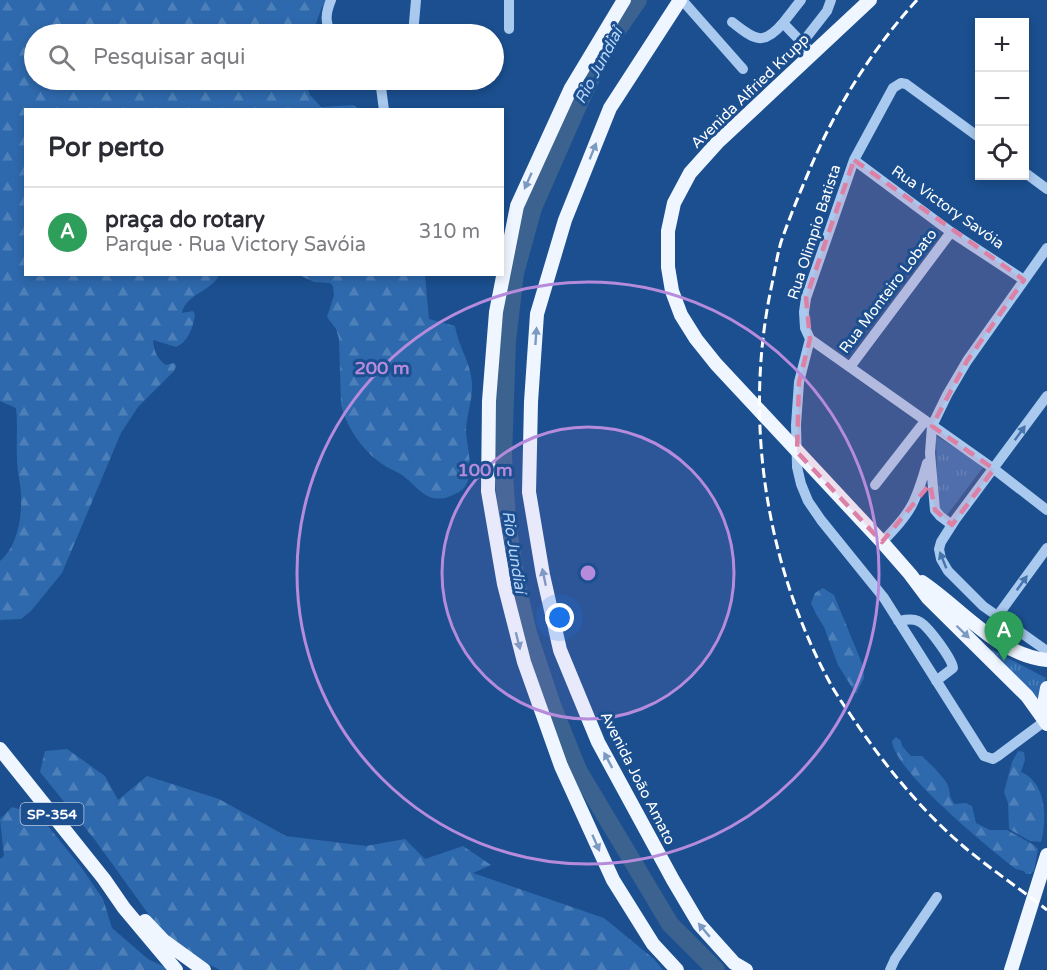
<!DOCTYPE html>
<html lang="pt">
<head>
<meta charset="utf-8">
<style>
  body { margin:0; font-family:"Varela Round",sans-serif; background:#f2f2f3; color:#2b2b33 }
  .controls { position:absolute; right:18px; top:18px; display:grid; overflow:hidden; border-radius:0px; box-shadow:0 3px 9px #0003 }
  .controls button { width:54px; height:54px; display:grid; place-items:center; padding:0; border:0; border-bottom:2px solid #e1e1e2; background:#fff; color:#2b2b33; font:30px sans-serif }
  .you { position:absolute; left:560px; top:618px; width:21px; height:21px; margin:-15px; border:4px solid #fff; border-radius:50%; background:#1a73e8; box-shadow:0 0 0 9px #1a73e833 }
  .badge { display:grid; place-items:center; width:39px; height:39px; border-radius:50%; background:#1a73e8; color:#fff; font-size:20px; font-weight:700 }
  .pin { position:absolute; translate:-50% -50px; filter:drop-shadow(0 2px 3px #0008) }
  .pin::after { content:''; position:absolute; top:32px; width:21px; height:18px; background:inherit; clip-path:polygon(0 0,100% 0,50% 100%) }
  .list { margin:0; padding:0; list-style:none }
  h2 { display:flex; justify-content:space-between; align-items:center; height:78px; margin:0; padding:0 24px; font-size:26px }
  h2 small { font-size:20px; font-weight:400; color:#7c7c81 }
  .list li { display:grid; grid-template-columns:39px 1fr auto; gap:18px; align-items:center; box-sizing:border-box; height:90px; padding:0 24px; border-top:2px solid #e1e1e2 }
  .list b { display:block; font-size:22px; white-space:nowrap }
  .list p { margin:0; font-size:20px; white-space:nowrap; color:#7c7c81 }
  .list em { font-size:20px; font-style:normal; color:#7c7c81 }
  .icon { flex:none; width:33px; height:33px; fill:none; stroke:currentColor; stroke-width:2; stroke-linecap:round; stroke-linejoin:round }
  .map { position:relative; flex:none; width:1047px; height:970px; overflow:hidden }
  .search { position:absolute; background:#fff; box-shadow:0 3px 9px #0003; left:24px; top:24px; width:480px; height:66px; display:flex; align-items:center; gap:15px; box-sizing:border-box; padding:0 21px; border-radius:33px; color:#7c7c81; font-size:22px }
  .panel { position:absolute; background:#fff; box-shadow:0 3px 9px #0003; left:24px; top:108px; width:480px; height:168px; border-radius:0px }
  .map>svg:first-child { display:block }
  .forest { fill:url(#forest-firs) }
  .park { fill:url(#park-tufts) }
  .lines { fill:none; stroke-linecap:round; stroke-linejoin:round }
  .river { stroke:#3c6290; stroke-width:18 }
  .minor { stroke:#a9c9ee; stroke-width:10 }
  .major { stroke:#f0f6ff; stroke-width:14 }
  .rail { stroke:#fff; stroke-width:3; stroke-dasharray:10 4.5; stroke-linecap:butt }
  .oneway { fill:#7b9ac1 }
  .oneway2 { fill:#4674ac }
  .marked { fill:#dd80a5; fill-opacity:0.2; stroke:#dd80a5; stroke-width:4.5; stroke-dasharray:12 8; stroke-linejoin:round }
  .ring { fill:none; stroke:#b68bdc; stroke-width:3 }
  .labels { text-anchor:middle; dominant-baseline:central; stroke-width:6; stroke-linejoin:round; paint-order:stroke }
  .shield { fill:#1b4f8f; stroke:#bbcadd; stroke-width:1.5 }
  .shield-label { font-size:14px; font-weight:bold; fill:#fff }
  .street-label { font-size:15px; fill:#fff; stroke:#1b4f8f }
  .water-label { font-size:16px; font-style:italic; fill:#b5d3f5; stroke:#1b4f8f }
  .centre { fill:#b68bdc; stroke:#1b4f8f; stroke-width:3 }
  .ring-label { font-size:18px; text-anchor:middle; font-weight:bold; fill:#b68bdc; stroke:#1b4f8f; stroke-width:6; stroke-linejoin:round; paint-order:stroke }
</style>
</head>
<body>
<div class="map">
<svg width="1047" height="970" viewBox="0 0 1047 970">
  <defs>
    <pattern id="forest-firs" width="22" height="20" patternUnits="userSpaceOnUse" patternTransform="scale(1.5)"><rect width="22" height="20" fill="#2e69ad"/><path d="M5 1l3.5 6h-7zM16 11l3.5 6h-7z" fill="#4d80b9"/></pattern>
    <pattern id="park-tufts" width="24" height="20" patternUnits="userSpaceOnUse" patternTransform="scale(1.5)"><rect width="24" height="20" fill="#2e69ad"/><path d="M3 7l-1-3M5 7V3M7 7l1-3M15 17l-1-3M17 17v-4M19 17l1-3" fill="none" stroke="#4d80b9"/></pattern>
  </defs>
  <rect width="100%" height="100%" fill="#1b4f8f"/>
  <path class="forest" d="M0,0H327L322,7L312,34H34V80H304L310,95L321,107L354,105L359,109L26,110V274L219,275C212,291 186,294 182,313L193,311L195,315C193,328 188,342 176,347L153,340C154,351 157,359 166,365L174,363L176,366L174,371L138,407L121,433L62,573L31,611L21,619L0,620V561C17,547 22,518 21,497C21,484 17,472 17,459C16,442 18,425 16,408L0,401Z
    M299,275H425L429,319L455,326C458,346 471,363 472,383C473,398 467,414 466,429C466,446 476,473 464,488C461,492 453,495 448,497C426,504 417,486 402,475C394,470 385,467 378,461C360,447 346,426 341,404L339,339L336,329L327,317L334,295L333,286L330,283L314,282Z
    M823,588L834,595L863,666L864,678L856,694L838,665L824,627L816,614L811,603L815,593Z
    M896,737L901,741L902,746L911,756H922C930,764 940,773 946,782C952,792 947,795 955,804L966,803L972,806L976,823L990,830H1007L1034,845L1038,849L1034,871L1030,874H1026L1024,871L1016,869C990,849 894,771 892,741Z
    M67,749L105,776L118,800L147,776L219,799L286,836L366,846L405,839L425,859L463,846L491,865L473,873L604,918L654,959L663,970H220L180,949L160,930L95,840L40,772L45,751Z
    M1018,751L1024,752L1025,760L1021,772C1047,783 1047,819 1041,842L1030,841L1009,829L1008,803L1004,792L1012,762Z
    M12,807L39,815L81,867L103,899L112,928L148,959L171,970H0V859L4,856L0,819Z"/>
  <path class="park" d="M936,436L984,466L947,515L938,508Z
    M979,643L1046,678L1037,704Z"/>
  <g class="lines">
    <path class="river" d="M638,0L606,46L576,110L533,208L515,273L507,341L503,457L507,521L516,582L528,633L552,705L578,770L670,924L716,970"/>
    <path class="minor" d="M331,0C326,12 324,23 332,34
      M682,0L743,69
      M732,22C753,38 762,48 783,23L813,54
      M783,23L801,0
      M509,29V0
      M413,34L416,0
      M802,43L827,11L831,0
      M380,80L384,110
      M980,138L906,84L901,83L893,88L854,160L806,298L804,312L805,328L810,339L799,382L796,425L797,467L801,484L808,501L821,520L884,598L984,756L993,759L998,756L1045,721
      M854,160L951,232L1024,280
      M1024,172L1047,189
      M810,339L994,469L1047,510
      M850,367L951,232
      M1047,396L955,520L941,542L939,549L941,559L948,571L983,606L1047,651
      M875,485L925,421
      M952,525L940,516L935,510L930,453L932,426L947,395L967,361L1047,248
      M882,542C911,513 916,502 927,463
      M996,618L1047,548
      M898,621C904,620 912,618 918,621C927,624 952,659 953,668L936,681
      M890,970L895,959L937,897"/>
    <path class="major" d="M624,0L571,88L517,206L496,312L489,401L488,491L504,584L524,662L561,766L613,880L653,944L677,970
      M680,0L610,108L565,220L537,314L531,402L529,492L543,575L560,650L598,742L673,880L699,924L734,963L746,970
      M870,0L717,143L690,173L674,203L668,231V267L672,291L681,315L696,339L716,364L882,542L910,574L928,598L1027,696L1047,724
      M922,582C961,608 997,655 1047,660
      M1047,722L1044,704L1047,688
      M0,749L104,879L124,908L176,970
      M145,921L164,941L204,970
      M1011,970L1047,855"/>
    <path class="rail" d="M917,0C873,48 838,104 812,164C801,190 790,216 781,242C777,256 775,270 772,284C743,417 765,563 830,683C836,694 843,704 850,714C882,762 919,808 963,846C989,868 1019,888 1047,910"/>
  </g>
  <defs><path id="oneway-solid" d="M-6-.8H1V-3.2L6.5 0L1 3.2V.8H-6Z" transform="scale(1.5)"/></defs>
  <g class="oneway">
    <use href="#oneway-solid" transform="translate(593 151) rotate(-68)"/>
    <use href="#oneway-solid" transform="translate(528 181) rotate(114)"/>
    <use href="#oneway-solid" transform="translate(536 336) rotate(-86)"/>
    <use href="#oneway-solid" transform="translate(544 577) rotate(-102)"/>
    <use href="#oneway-solid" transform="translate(963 632) rotate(44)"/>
    <use href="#oneway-solid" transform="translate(518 641) rotate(76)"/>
    <use href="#oneway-solid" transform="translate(608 760) rotate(-118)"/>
    <use href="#oneway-solid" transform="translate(596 843) rotate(66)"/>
    <use href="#oneway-solid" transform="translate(704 930) rotate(-130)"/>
  </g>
  <g class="oneway2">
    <use href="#oneway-solid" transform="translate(1020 433) rotate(-54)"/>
    <use href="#oneway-solid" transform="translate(943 560) rotate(-112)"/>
    <use href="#oneway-solid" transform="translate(1022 583) rotate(-54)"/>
  </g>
  <path class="marked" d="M854,160L1024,280L967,361L932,426L994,469L952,525L935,510L930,484L882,542L797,452L799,382L810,339L806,298Z"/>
  <circle cx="588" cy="573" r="146" fill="#b68bdc" fill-opacity=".12"/>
  <g class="ring">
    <circle cx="588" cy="573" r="146"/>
    <circle cx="588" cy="573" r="291"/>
  </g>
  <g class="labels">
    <rect class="shield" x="20.5" y="803" width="63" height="22" rx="4.5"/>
    <g class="shield-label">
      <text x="52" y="814">SP-354</text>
    </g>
    <g class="street-label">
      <text transform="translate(750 91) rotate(-44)">Avenida Alfried Krupp</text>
      <text transform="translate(948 207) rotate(35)">Rua Victory Savóia</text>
      <text transform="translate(814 232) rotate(-72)">Rua Olimpio Batista</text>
      <text transform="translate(888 291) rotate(-53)">Rua Monteiro Lobato</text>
      <text transform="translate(638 778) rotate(63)">Avenida João Amato</text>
    </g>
    <g class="water-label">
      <text transform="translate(599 66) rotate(-62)">Rio Jundiaí</text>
      <text transform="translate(514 552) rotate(81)">Rio Jundiaí</text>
    </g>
  </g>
  <circle cx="588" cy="573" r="9" class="centre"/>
  <g class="ring-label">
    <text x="382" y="374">200 m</text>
    <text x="485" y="476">100 m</text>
  </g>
</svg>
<div class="controls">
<button>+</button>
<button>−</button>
<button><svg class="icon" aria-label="locate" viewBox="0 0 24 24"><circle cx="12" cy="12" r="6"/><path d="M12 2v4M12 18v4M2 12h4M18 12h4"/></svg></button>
</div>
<div class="you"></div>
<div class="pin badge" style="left:1004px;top:661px;background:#2e9e5b">A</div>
<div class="search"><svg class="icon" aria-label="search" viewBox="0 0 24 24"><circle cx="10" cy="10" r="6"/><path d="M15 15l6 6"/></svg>Pesquisar aqui</div>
<section class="panel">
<h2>Por perto<small></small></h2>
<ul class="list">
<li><span class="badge" style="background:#2e9e5b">A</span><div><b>praça do rotary</b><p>Parque · Rua Victory Savóia</p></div><em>310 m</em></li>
</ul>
</section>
</div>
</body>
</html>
